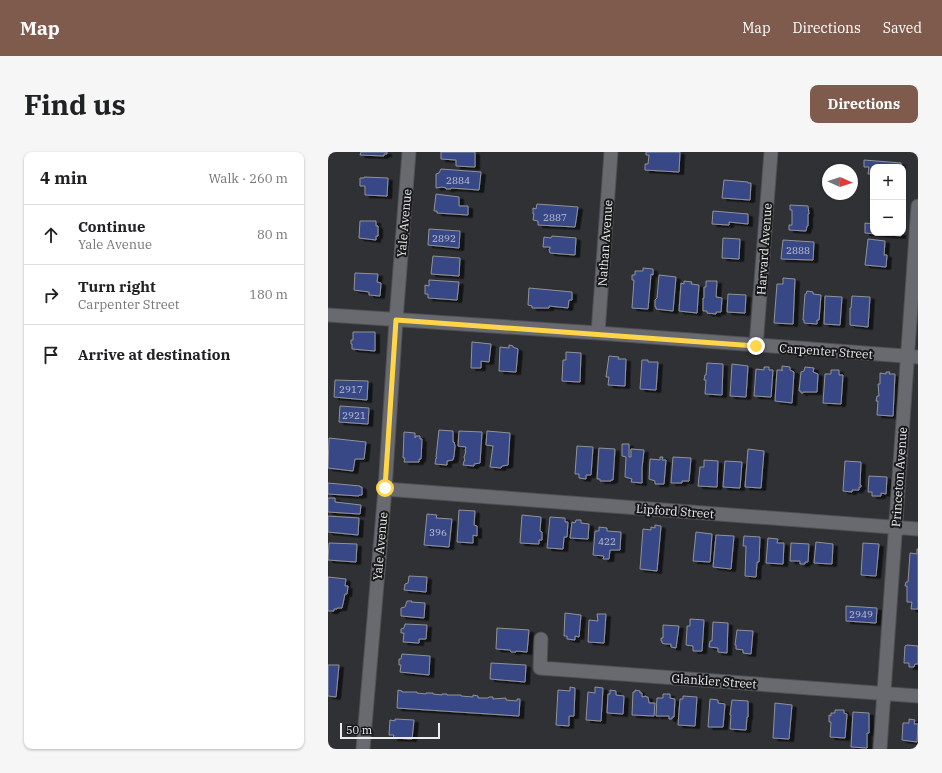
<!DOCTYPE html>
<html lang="en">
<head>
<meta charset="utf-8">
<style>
  body { margin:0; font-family:"IBM Plex Serif",serif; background:#f6f6f6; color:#202124 }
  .controls { position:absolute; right:12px; top:12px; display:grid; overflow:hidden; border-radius:8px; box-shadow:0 1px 3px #0004 }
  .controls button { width:36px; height:36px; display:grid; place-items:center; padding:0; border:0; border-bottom:1px solid #e0e0e0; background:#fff; color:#202124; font:20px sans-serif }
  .compass { position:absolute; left:494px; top:12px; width:36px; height:36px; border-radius:50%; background:#fff; box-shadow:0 1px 3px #0004; rotate:93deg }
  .scale { position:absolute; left:12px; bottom:10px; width:100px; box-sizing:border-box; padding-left:4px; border:2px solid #ebecee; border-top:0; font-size:11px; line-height:14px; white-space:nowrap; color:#ebecee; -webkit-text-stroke:3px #19191b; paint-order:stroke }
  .stop { position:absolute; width:12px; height:12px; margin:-9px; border:3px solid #ffd54a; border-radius:50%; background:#fff }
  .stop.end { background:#ffd54a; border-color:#fff; box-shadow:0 1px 4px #0008 }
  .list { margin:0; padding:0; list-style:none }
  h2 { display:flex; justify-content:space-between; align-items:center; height:52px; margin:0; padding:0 16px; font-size:17px }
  h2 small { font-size:13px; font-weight:400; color:#757577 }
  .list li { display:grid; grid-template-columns:26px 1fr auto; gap:12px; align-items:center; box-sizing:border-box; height:60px; padding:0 16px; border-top:1px solid #e0e0e0 }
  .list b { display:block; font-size:15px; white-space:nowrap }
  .list p { margin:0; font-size:13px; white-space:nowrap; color:#757577 }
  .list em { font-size:13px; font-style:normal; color:#757577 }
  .icon { flex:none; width:22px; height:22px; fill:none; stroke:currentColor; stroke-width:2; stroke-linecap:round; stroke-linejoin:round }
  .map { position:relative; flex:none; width:590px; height:597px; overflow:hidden; border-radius:8px }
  header { display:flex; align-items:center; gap:24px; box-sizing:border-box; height:56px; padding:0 20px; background:#7e5b4c; color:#fff }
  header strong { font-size:19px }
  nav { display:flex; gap:22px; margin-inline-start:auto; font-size:14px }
  .intro { display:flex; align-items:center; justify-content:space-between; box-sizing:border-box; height:96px; padding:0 24px }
  h1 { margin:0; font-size:28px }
  .button { padding:10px 18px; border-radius:8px; background:#7e5b4c; color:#fff; font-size:14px; font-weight:700 }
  main { display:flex; gap:24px; padding:0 24px }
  aside { flex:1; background:#fff; border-radius:8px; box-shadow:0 1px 3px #0004 }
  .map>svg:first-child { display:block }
  .building { fill:#374685; stroke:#919397; filter:url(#shadow) }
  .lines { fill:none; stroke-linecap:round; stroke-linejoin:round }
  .minor-casing { stroke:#4f5053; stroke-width:15 }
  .minor { stroke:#696a6f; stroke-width:13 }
  .route { stroke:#ffd54a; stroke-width:5 }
  .labels { text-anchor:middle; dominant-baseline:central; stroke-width:4; stroke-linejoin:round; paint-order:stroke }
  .number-label { font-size:10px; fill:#bec2d4 }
  .street-label { font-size:12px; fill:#ebecee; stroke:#19191b }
</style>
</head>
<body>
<header>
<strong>Map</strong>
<nav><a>Map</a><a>Directions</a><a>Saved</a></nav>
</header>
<div class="intro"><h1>Find us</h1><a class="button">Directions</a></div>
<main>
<aside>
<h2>4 min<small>Walk · 260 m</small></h2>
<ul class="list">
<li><svg class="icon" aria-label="ahead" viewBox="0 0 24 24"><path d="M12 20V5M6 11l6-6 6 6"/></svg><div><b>Continue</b><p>Yale Avenue</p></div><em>80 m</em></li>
<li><svg class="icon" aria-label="right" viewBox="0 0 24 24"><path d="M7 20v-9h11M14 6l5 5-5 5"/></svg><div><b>Turn right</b><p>Carpenter Street</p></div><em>180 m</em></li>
<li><svg class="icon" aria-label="arrive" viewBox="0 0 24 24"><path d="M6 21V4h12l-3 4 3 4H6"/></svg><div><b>Arrive at destination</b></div></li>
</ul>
</aside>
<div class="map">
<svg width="590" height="597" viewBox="0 0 590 597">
  <defs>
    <filter id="shadow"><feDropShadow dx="4.5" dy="2.5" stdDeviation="0" flood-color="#0009"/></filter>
  </defs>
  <rect width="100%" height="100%" fill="#303135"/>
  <path class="building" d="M33,0H59V2H56V4L32,3Z
    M113,0H147V15L128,14V8L113,7Z
    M318,0H352L351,20L317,18V12H320L321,3H318Z
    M536,8L573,11V15H545V22H540L541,15H536Z
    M113,17L153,20L151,38L123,36V37H118V36L114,35L108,36V22L111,21Z
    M36,25L60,26L59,44L37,43V34H32V26H36Z
    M396,28L420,30V31H423L422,48L394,46Z
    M108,42L131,45V54H140V63L109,61V59H106Z
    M209,52L250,55L247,75L210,73V69L205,68L206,62H205V56L208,57Z
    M462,53L480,54L481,62H480V74H479L478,79L461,78V73H464V58H462Z
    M385,59L420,62V72L401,70V73L384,72Z
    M32,69H48V74H50V84H48V88L31,86Z
    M537,71L545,72V81H573V84L537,81Z
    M101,77L132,79L131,96L100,93Z
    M224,84L248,86L247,103L222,101L221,97H222V95H215L216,85L223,86Z
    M395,86L412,87L411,107L394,106Z
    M540,87L557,89L556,103H559L558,115L537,113Z
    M455,88L486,90L485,108L453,107Z
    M105,104L132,106L131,124L103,122Z
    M315,116L325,117V123L323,122L320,157L304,156L306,128H304V123H307V119H315Z
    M27,121L50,122L49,130L53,131L52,144L41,143V140L26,138Z
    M331,123L348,125L345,159L328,157V155H327V148L329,146Z
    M455,126L467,127L465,172L446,171L449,132H455Z
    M101,128L131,130L129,148L100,146V142H97V133L101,134Z
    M356,129L364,130L363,132L371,133L369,161L351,159L353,131L356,132Z
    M378,129H389L388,145L394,146L393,160H388V162L379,161V159H375V146H376V135H378Z
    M201,136L244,140V148H241L240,156L221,154V156H204V154L200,153Z
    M479,139L485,140V142L493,143L491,168H489V172L476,171V168H475L477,142H478Z
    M400,142L418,143L417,161L399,160Z
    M497,144L514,145L512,173L496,172Z
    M524,144L542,145L540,175L522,173V156H523Z
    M25,180H47V199L24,197V192H23V188H25Z
    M144,190L163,192L161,210L153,209V216H143Z
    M181,193L185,194V195L190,197L188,220L171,219L172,195L181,196Z
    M238,200L253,201L252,230L234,229L235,208H238Z
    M281,204L291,205L290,207H298L297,234L280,233L281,225H278Z
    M314,208H320V210H330L328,238L312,237Z
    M379,211L395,212L394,243L377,242L378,228H376L377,223H378Z
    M404,212L420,214L418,245L402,244Z
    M454,214L462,215V218L466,220L464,251L447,249L449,218H454V219Z
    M436,215H441V218H445L443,245L426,244L428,217L436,218Z
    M477,215L486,216L485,220L490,222L489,240H475V241H473V239H471L473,220L476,219Z
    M503,218H511V223H515L513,252L495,251L497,222H503Z
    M558,220H562L561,222H567L565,264L549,263L550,249H548L549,244H551L550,232H552V221L558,222Z
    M7,228L40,229L39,248L6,245Z
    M12,254L41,256L40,272L11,270Z
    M111,278L125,279V290H126L127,294L126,304L125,308L119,309V313L107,312L108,306H109L108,305Z
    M131,279L154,280L152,311L146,312V314L135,313L136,309H137L136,305L138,299H137L138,295L130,294Z
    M159,279L182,281L180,313L174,314L173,316L162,315L165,294L158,293Z
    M76,280L87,281V286L88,284H92V287H94L93,307H91V310H76L77,306H75Z
    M1,286L38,290L36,307H27L25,319L0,316Z
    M294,292H301V305H303V297L316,298L314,316V331L303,330L304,327L297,325L298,305L294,304Z
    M249,294L265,295L263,323H258V327L251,326V322H247Z
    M271,296L287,297L285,328H283V329H272V327H269Z
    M420,297L436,299L433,336L417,335Z
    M332,305H335L334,308H338L336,332H327V329L321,327L322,307L332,308Z
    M345,305L363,306L361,329H354V331H343Z
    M376,308L390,309L389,335L370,334L372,315H376Z
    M397,309L414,310L412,336L395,335Z
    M517,309L533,310L532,333H533V335H531V338H524V340L515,339Z
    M541,324L559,325L558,342L553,341V344H544V340H540Z
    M0,331L32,334V335H34V343H31V344L0,342Z
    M0,346H7V350L33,353L32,362L0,360Z
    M131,358L147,359L146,373L149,374V384L145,383V391L129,390Z
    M99,362L109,363L108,366L124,367L121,395L96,393Z
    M194,363L213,365L212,379L214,380V388H211V392L192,391Z
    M0,364L31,366L30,383L0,380Z
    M222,365L237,366V370H240L239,385H236L235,397L219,396Z
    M248,368H253V371L261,372L260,387L242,386L244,370L247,371Z
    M327,373L333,374L329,419L312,417L315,377L323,378V375L327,376Z
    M271,375L279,376V379L293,380L292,398H282L281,407H275L276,404L265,403L267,379H271Z
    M368,380L384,382L382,410L365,409Z
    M388,383L406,384L403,417L385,415Z
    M416,384L432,385L431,410H429L428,425L417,424L418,394H415Z
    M440,386L450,387L449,391H456L455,412L438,411Z
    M488,390L505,392L504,412L486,411Z
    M1,391L29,392L28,410L0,408Z
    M463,391L481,392L480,410H477V412H472V409H462Z
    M535,391L551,392L548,424L533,423Z
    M589,397H590V457H583L584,450H579V434H577L578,430H580L582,401L589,402Z
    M81,424L99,425L98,440L76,438L77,432L80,431Z
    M0,425L18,427L17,434H20L19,442H17L14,456H9V457H6V459H0Z
    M79,449H84L83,450L97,451L96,466L73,464V456L77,455Z
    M518,454L549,456L548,471L518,469Z
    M237,461L253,463L251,485L247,484V488L239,487V484H236Z
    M269,462H278L276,491L260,490L261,468L270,469Z
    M362,467L376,468L374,499H365V494L358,493L359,477V474H362Z
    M385,470L400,471L399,501L390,500V496L381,495L382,489H384Z
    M77,472L99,473L98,487H91V491L75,490L76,481H73V477L76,476Z
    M335,473L351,474L348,496L343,495V492H337L334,491V489H333V486H335Z
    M169,476L201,478L199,500L188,499V500H183L182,498L168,497Z
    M409,478L425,479L423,502L415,501V498L408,497V493H407Z
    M579,493L590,494V512H587L586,515H581V511H576L577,494Z
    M74,502L102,504L101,523L72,520L73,513H71V507H73Z
    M163,511L198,513L197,530L162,527Z
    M0,513H11L8,545L0,544Z
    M242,535L247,536L246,564H241V574L228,573L230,538L242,539Z
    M267,535L275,536L273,569L258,568L260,540L267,541Z
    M70,538L74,539V540H89V541L98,542V541H105V542L114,543V542H119V543H133V544L145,545V543L150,544V546H160L161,545H165V547L178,546V548L189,549V547H192L191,564L69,556Z
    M282,538L288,539V543L296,544L295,562L279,561L280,542H282Z
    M307,538L312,539V541H314V545L318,544V545H320L321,551H327L326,564L304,563L305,540H307Z
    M335,542H342V546L347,547L346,565H344V567H341V564H328L329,546H335Z
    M355,544L369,545L367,574L350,573L352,547H355Z
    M382,547L390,548V551L397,552L395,575H380Z
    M404,548L420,549V565H419L418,578L402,577L403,563H402Z
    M447,551L464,553L461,587L445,586Z
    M507,558H516V561L519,562L517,586L502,585L503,570H501V563L503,564V561H507Z
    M525,560L541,561V581H539V596L523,595Z
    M67,567L86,568L84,587L65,586L66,583H61L62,568L67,569Z
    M581,567L587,568L586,572H590L589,590L574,588L575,571H581Z"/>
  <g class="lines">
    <defs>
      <path id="minor" d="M0,163L270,181L590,205
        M270,181L283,0
        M428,194L443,0
        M57,337L590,377
        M213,487L212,516L590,544
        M35,597L57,337L68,168L81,0
        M552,597L590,54"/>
    </defs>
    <use href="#minor" class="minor-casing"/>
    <use href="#minor" class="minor"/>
  </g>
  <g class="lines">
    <path class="route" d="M57,336L68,168L428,194"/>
  </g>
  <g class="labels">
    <g class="number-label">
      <text x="130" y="28">2884</text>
      <text x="227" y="65">2887</text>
      <text x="116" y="86">2892</text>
      <text x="470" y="98">2888</text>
      <text x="23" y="237">2917</text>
      <text x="26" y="263">2921</text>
      <text x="110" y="380">396</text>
      <text x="279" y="389">422</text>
      <text x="533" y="462">2949</text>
    </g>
    <g class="street-label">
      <text transform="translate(76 71) rotate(-85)">Yale Avenue</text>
      <text transform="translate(277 91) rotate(-86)">Nathan Avenue</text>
      <text transform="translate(436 97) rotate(-86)">Harvard Avenue</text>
      <text transform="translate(498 199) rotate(4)">Carpenter Street</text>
      <text transform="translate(571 325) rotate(-86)">Princeton Avenue</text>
      <text transform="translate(347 359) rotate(4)">Lipford Street</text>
      <text transform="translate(52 394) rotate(-85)">Yale Avenue</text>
      <text transform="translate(386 529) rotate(4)">Glankler Street</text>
    </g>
  </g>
</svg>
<div class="controls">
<button>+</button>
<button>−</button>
</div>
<svg class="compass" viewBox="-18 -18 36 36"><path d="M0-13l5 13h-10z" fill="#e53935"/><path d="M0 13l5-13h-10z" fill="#757577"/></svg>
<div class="scale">50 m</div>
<div class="stop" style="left:57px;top:336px"></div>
<div class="stop end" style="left:428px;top:194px"></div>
</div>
</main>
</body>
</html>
